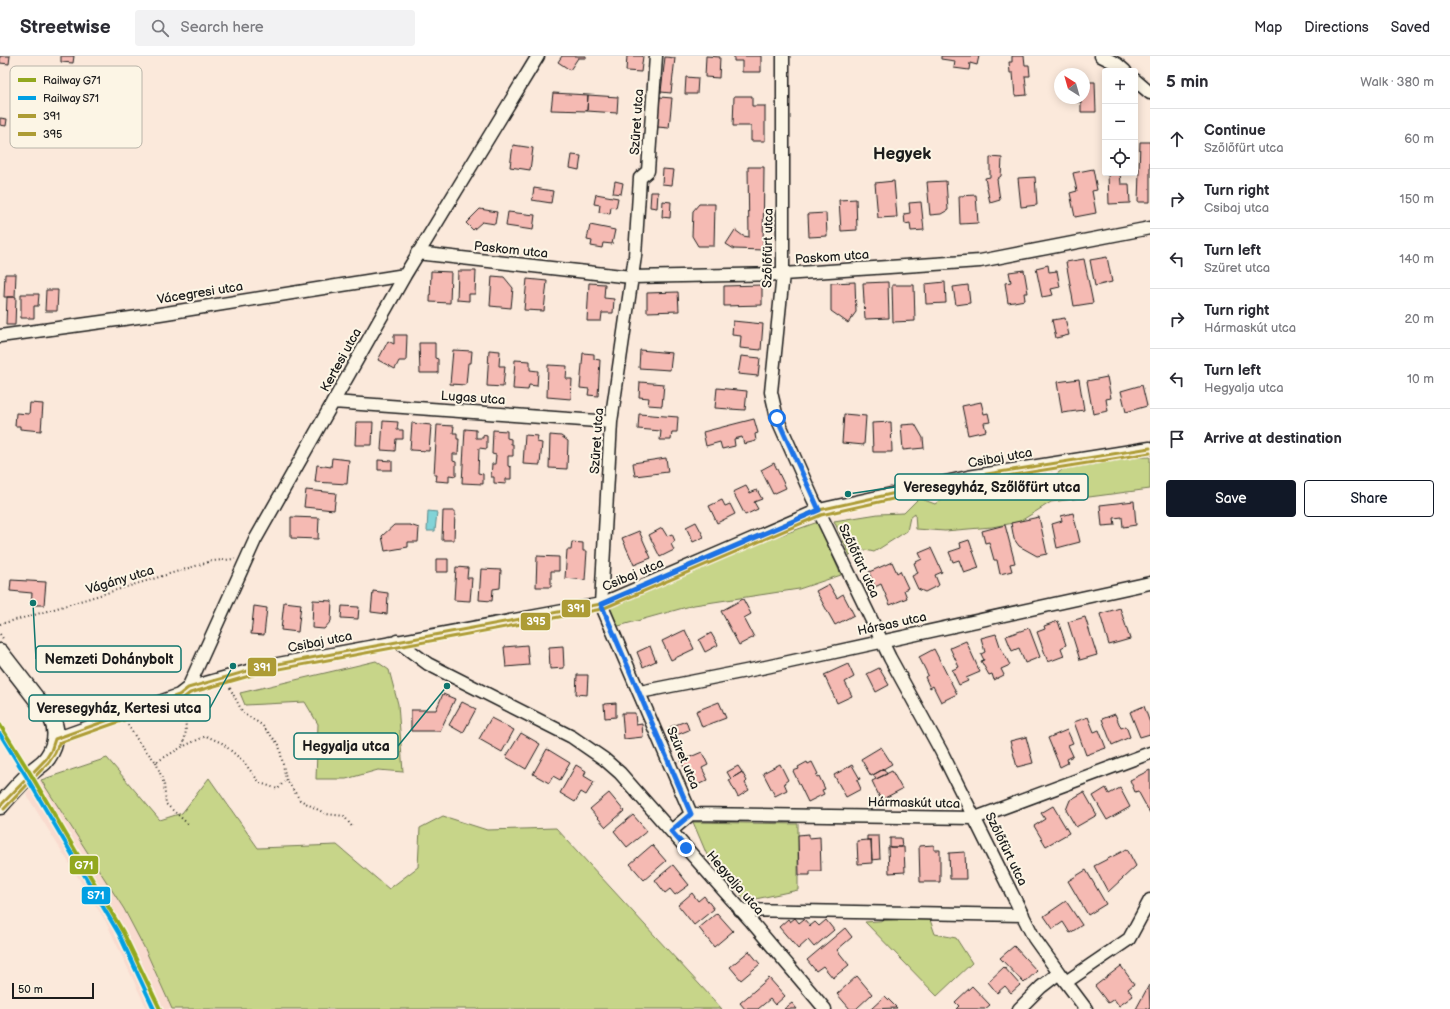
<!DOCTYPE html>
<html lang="en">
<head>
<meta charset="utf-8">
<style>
  body { margin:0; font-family:"Balsamiq Sans",sans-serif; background:#f2f2f3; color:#2b2b33 }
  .controls { position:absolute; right:12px; top:12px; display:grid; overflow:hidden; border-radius:4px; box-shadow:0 2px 10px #0003 }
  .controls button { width:36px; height:36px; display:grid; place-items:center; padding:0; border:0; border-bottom:1px solid #e1e1e2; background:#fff; color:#2b2b33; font:20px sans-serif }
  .compass { position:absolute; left:1054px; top:12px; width:36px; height:36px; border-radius:50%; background:#fff; box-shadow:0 2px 10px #0003; rotate:323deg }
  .scale { position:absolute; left:12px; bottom:10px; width:82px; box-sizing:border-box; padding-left:4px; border:2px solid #1c1c1c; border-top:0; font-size:11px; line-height:14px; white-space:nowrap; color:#1c1c1c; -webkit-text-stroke:3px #fcf5e5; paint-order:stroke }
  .stop { position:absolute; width:12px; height:12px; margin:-9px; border:3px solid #1a73e8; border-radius:50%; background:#fff }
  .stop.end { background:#1a73e8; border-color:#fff; box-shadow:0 1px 4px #0008 }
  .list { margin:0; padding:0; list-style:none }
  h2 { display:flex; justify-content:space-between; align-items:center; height:52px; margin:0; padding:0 16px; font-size:17px }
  h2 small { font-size:13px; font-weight:400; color:#7c7c81 }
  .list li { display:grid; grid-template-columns:26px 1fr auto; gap:12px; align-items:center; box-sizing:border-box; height:60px; padding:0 16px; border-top:1px solid #e1e1e2 }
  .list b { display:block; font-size:15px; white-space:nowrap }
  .list p { margin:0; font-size:13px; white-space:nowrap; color:#7c7c81 }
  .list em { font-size:13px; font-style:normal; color:#7c7c81 }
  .actions { display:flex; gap:8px; padding:12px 16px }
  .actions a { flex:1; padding:9px 0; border:1px solid #111827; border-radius:4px; text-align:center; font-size:14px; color:#111827 }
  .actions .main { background:#111827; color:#fff }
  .icon { flex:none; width:22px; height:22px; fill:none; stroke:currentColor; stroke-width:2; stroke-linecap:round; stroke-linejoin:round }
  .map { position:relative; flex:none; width:1150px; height:953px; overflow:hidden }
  header { display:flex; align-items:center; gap:24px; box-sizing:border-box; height:56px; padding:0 20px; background:#fff; border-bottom:1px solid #e1e1e2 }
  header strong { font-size:19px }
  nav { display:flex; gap:22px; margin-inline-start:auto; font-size:14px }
  .search { width:280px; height:36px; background:#f2f2f3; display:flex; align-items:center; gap:10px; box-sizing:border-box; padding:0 14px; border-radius:4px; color:#7c7c81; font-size:15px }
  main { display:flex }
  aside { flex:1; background:#fff }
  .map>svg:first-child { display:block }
  .built { fill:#f9dbcf }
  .green { fill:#c7d589; stroke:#727852 }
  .water { fill:#81d3d7; stroke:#598a8c }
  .building { fill:#f5bab3; stroke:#1c1c1c }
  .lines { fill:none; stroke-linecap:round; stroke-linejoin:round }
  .street-casing { stroke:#1c1c1c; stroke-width:15 }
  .secondary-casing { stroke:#1c1c1c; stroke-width:19 }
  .path { stroke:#1c1c1c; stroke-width:2; stroke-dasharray:1 3; stroke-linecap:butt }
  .street { stroke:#fcf5e5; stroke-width:12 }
  .secondary { stroke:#fcf5e5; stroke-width:16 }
  .bus-1-casing { stroke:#fcf5e5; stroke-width:6 }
  .bus-2-casing { stroke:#fcf5e5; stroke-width:6 }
  .bus-1 { stroke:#ad9c35; stroke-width:3 }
  .bus-2 { stroke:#ad9c35; stroke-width:3 }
  .rail-1-casing { stroke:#fcf5e5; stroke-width:7 }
  .rail-2-casing { stroke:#fcf5e5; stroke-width:7 }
  .rail-1 { stroke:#92a81e; stroke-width:4 }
  .rail-2 { stroke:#00a0e3; stroke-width:4 }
  .route { stroke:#1a73e8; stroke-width:5 }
  .labels { text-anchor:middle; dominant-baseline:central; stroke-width:4; stroke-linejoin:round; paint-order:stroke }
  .street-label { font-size:13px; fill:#1c1c1c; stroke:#fcf5e5 }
  .district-label { font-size:17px; font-weight:bold; fill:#1c1c1c; stroke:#fcf5e5 }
  .key { fill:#fcf5e5; stroke:#b9b4a9; stroke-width:1 }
  .key-label { font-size:11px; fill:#1c1c1c }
  .leader { fill:none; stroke:#0f766e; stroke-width:1.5 }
  .callout-dot { fill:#0f766e; stroke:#fcf5e5; stroke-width:1.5 }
  .callout { fill:#fcf5e5; stroke:#0f766e; stroke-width:1.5 }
  .callout-label { font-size:14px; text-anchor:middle; font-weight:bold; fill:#1c1c1c }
  .line-badge { stroke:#fcf5e5; stroke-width:1.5 }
  .badge-label { font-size:11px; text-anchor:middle; font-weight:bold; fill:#fff }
</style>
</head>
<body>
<header>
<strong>Streetwise</strong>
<div class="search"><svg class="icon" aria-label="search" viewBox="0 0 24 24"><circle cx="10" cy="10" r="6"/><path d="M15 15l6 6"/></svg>Search here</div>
<nav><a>Map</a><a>Directions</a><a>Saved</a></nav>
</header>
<main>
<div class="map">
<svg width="1150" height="953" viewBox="0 0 1150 953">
  <rect width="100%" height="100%" fill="#fbe9db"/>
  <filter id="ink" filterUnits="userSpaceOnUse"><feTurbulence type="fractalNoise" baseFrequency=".025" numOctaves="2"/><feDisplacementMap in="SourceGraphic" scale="8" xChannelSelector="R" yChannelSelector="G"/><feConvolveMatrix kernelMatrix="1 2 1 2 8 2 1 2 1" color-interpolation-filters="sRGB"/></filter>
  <g filter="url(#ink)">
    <path class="built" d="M41,724L124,853L145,893L172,953H147L106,866L26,738Z"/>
    <path class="green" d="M1150,401V433L1051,446L1019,466L992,471L945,475L916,473L915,457L910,461L907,475L874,496L857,492L850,500L834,465L878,458L904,457L919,442L935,448L955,433L1031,422L1039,432L1067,410L1106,402Z
      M818,466L841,519L799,533L694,549L615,571L609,560V550L736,495Z
      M376,605L389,614L398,648L403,716L378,714L346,723H316L318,668L305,646L245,649L240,637Z
      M107,702L160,764L182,757L209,722L258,792L337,789L389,833L418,811L420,772L443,760L487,774L556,772L722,953H172L145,893L124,853L41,724Z
      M693,766L798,768V834L746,845L707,799Z
      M929,861L935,878L956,882L972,907L937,940L865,866Z"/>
    <path class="water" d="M428,455L437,456L435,475H427Z"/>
    <path class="building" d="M0,0H10L9,8L0,7Z
      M61,0H74L73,7L61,6Z
      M562,0H586V2H578L570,14L558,6Z
      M627,0H643L641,16L626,15Z
      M706,0L720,1L719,22L705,21Z
      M734,0H761V16H742V5H734Z
      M941,0H979L977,9L970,7L969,14L954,12L955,5L941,3Z
      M1012,0H1024L1025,9H1029L1030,20H1025L1027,39L1015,40L1013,17H1010L1009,6H1012Z
      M665,1L675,2L671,37L661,36Z
      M686,21L698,22L697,38H685Z
      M1084,26H1095L1096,56H1081V46H1076L1075,42H1084Z
      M553,37L588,39L587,55L551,54Z
      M588,39L618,41L617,57L587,55Z
      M734,40H752V50H765V85H751V70H733Z
      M660,41L672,42L669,72L657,71Z
      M0,62L7,63L6,70L0,69Z
      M1140,86H1150V146H1138Z
      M513,89L533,92L530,114L510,111Z
      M572,99L581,100L579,114L570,112Z
      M990,101L1002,102L1001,120L997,123L1000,144L990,147L985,122L990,121Z
      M748,111H764L763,194L734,193L726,188L735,174L743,180L749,181Z
      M663,113L674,114L672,129L662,128Z
      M1093,113L1097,134L1092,135L1096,157L1075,161L1070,137L1077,135L1073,117Z
      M1108,117H1120L1121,128H1129L1130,147L1109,148Z
      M1035,121L1037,149L1021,151L1018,122Z
      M615,125L623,127L621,138L613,137Z
      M894,125L897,161L878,162L875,127Z
      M946,125L948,154L941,158L930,159L927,126Z
      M534,132L553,135L551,147L532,144Z
      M651,136H658L657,152L650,151Z
      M596,138L618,142L616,152L611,151L610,158L599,156L600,149L594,148Z
      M976,139L978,167L960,168L959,140Z
      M856,143L857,174L841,175L839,144Z
      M663,145L671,146L670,162L662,161Z
      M921,146L924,174L911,175L910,167L905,168L904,158L910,157L909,147Z
      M699,148H715L714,190H698L692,180L693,155Z
      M480,153L497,156L495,168L482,166L473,174L466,167Z
      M508,156L535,159L533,174L506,170Z
      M826,157L827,180L809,181L808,158Z
      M590,169L615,174L612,188L603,187L602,192L591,190L592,185L587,184Z
      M1107,201L1112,226L1095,230L1090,204Z
      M1084,203L1093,247L1074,250L1066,206Z
      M1048,209L1049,216L1057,215L1060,231L1051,233L1053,239L1042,241L1036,212Z
      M1024,214L1028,237H1024L1025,244L1008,247L1005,227L1011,226L1009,216Z
      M431,215L451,216L450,247L430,246Z
      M458,215H476L475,238H469V245L457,244Z
      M5,218H16L15,241H4Z
      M492,220L504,221L513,232L511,252L490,250Z
      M527,223L547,225L544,255L524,254Z
      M855,226L856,256L848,267L831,255V227Z
      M888,226L889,262L865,263L863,227Z
      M945,226L946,247L926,248L925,228Z
      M589,227L605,228L604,242L614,243L613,257H602L601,265H587Z
      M762,229V249L724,250V230Z
      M892,229H914L915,265L893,266Z
      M968,229L970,247L956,249L953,231Z
      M46,234H58L57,255H45Z
      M678,236L679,255L647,256V237Z
      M21,238H39L38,250H34V262H21Z
      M7,241H16L15,269H6Z
      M1065,262L1069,279L1056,282L1052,264Z
      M733,265L763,268L761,294L740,292L741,280L732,279Z
      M394,279H407L406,305H399L395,313L378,304L388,285L394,288Z
      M419,287H435V302L438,303V317H420Z
      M453,294L472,295L471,307H468L466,329L450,328Z
      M489,294L500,295L499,310H505L503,331L487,330Z
      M640,294L672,297L670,314L639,312Z
      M583,297L594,298V303L600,304L598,340L588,339L589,333L580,332Z
      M741,300L760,302L758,320L738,318Z
      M515,304L530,305V314L538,315L537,330L529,329L528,334L513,333Z
      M548,309L567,310L566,323H572L571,343L547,341Z
      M1107,321L1111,342L1106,343L1108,355L1093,358L1087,325Z
      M1079,323L1084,354L1062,357L1057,326Z
      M640,326L664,328L662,350L648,349L649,342L639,341Z
      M1142,329L1147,350L1126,356L1121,335Z
      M717,332L747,335L745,354L715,352Z
      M981,346L984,358L988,357L990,366L984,367L986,375L968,379L962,350Z
      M30,347L43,348L41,375L20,373V370H15L16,357L29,358Z
      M639,358L678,361L677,376H672L671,384H660L661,375L638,373Z
      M844,358L866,360L864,389L842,387Z
      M754,363L758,377L755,378L756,385L744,388L742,381L734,383L735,390L722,393L720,386L706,390L703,376Z
      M383,365L398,366L397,374H403V383H396L395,395L381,394Z
      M356,366H373L372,389H355Z
      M891,366L892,396H873L872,367Z
      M412,367L431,369L429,395L410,394Z
      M915,368L923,382L924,392L903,394L901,369Z
      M437,369L454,370L453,377H457V383H459L458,398H453V405L456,406V420L449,419V426L436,425L437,419H434Z
      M465,373L476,374V382H483V379L487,380V393L479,392L478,417L483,418V428L462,427Z
      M493,374L507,375V382L511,383V388H513V400H508V410L511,411V423H506V428L494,427V421H491L492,408H495L496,399L492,398Z
      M525,379L538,380L537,386L542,387L540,409L523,408Z
      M550,379L561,380L568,385L567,413L549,412Z
      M332,402L349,404L347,428L315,426L317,409L331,411Z
      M666,402L668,416L635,420L633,407Z
      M378,404L392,405V414H378Z
      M774,407L786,432L773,438L761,414Z
      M746,430L750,437L757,434L762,443L754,446L758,453L745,459L733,436Z
      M306,434L336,437L334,454L304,451Z
      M722,444L725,450L730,448L735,458L717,467L709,450Z
      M1134,445L1136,469L1123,471L1122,461L1114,462L1115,469L1102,470L1100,449Z
      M443,455H455L454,484H442Z
      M1073,457L1080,486L1057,492L1052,468L1062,465L1061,460Z
      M291,461L319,462L318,483L291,482Z
      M1039,461L1047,498L1037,500L1019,490L1014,483L1011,467Z
      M696,466L704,481L693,486L686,471Z
      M394,469H410L419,472L418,486H408V491L385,495L382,480Z
      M1005,469L1015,507L1010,508L1012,515L1000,518L997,504H994L989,486L985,487L982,475Z
      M662,472L667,480L672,478L675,485L671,488L674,494L660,501L649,479Z
      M639,475L651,502L634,509L622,482Z
      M969,484L979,512L964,517L959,504L953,506L949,496L961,492L960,487Z
      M572,486L583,487V495H587L585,524L565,522L567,494H571Z
      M931,492L942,516L935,519L939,529L925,536L918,533L912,520L918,517L914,507L922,503L919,497Z
      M537,500L559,501V515H551V531H536Z
      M436,503H448V516H436Z
      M892,506L897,517L900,515L908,532L904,534L907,542L890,549L881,528L875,531L869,516Z
      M456,511L468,512L467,522H472L470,545L454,544Z
      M481,513L501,514L500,532L493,533L492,545L479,544Z
      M11,524L46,526L44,549H31L32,537L10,535Z
      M829,528L837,542L843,538L854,559L835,569L816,535Z
      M373,535L388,537L387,558L371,556Z
      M743,543L751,558L744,562L754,581L739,589L721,555Z
      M313,544L332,545L331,565L324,573L312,572Z
      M284,546L301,548L298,576L281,574Z
      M254,550L267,552L264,579L251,578Z
      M342,550L359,551L358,563L341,562Z
      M1120,552L1130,583L1109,589L1100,558Z
      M1085,561L1097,599L1080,604L1068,566Z
      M1058,565L1066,589L1061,592L1064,600L1048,606L1037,576L1045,573L1044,570Z
      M1029,572L1040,601L1025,607L1019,592L1012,595L1006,580Z
      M685,574L694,593L671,604L662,585Z
      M711,577L718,589L705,596L699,584Z
      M996,578L1000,590L1010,609L1001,613L1004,619L994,624L992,618L989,619L981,605L984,604L981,598L985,596L981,582Z
      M966,585L980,616L966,622L968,625L959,629L952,614L959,611L950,592Z
      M527,589L529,609L506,611L504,591Z
      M563,590L564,612L550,613L549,591Z
      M650,590L656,605L643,611L637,596Z
      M934,593L957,638L941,646L933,630L930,632L925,621L928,619L919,601Z
      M848,608L854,621L845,626L852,640L837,647L824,619Z
      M879,612L889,629L876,636L867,618Z
      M577,619H588L587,639L576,638Z
      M443,638L455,643L440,675H411V654H436Z
      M462,646L476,653L463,677L449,669Z
      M719,646L726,662L702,671L696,655Z
      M616,647V661L605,662L604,648Z
      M1144,650L1150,667V678L1140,681L1130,656Z
      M622,657H635L636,669L642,668L643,681L624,683Z
      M1115,658L1121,672L1126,670L1130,681L1112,689L1102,663Z
      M1088,661L1094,676L1099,674L1106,692L1086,699L1074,666Z
      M491,662L514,674L502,696L479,683Z
      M686,665L689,674L674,680L670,671Z
      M1067,674L1073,687L1068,689L1073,700L1067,703L1068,707L1060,711L1048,682Z
      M521,677L540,688L526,713L506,701Z
      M1026,681L1033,707L1017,711L1010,685Z
      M881,691L892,708L871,720L861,703Z
      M547,693L570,707L560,724L553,720L549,727L533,718Z
      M702,696L708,709L702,712L708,724L693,731L681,705Z
      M807,706L808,708L812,706L818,718L816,719L817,721L819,720L825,733L822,734L824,738L808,746L793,715L799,713L798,711Z
      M780,708L788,724L784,727L787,734L775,740L763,717Z
      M576,709L586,715L584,720L594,726L586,739L581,736L575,746L560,737Z
      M852,709L860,723L857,724L861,733L846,741L834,719Z
      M738,710L742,716L731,723L727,716Z
      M884,713L887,718L876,723L873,719Z
      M1150,714V757L1138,735L1135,736L1130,724Z
      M892,715L902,733L881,744L872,725Z
      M742,716L747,725L745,727L749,734L738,741L729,724Z
      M1106,732L1109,738L1120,732L1130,751L1107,764L1093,740Z
      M1084,736L1097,759L1076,771L1066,754L1070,744Z
      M609,737L624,755L606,771L590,753Z
      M1053,750L1069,777L1046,790L1034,770L1045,763L1041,757Z
      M633,759L647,775L627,791L614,775Z
      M809,778V782L820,781L821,815H810V819H799L798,779Z
      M867,780H879L880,803L872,804L871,784H867Z
      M890,782H901L902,791H890Z
      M867,784H871L872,807L858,808L857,785Z
      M652,789L666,805L644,824L630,808Z
      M934,789V794H940V826H920L919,790Z
      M888,791H904L905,816L889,817Z
      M1127,793L1136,810L1108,836L1094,810Z
      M965,796L966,823H950L949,797Z
      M673,809L689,829L675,839L670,833L665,837L655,824Z
      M1086,814L1106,848L1088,859L1068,825Z
      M692,837L698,845L704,840L714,853L694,869L678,849Z
      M1066,845L1082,869L1070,877L1063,866L1053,873L1044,860Z
      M717,857L733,875L714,891L699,872Z
      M795,862L799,867L804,863L810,870L815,866L819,870L826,864L834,874L814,891L808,884L798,893L779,871L788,863L790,866Z
      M845,872L852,881L837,894L849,909L833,922L823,910L816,915L807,904Z
      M1014,890L1037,915L1024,927L1000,902Z
      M749,895L760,908L741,924L730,911Z
      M1121,910L1134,928L1128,933L1133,940L1119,950L1114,943L1108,947L1095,930Z
      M1004,911L1020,929L1011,937L1005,930L997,937L988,926Z
      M857,920L872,938L856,953H850L837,938Z
      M769,922L785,940L775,949L770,943L758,953H745L740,947Z
      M1149,929L1150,953H1136Z
      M972,930L990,949L985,953H956L959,950L955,946Z
      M885,940L897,952L871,953Z
      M792,947L797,953H784Z"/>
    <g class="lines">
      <defs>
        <path id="street" d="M656,0L648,115L640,122L635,200L611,366L601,548L691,758
          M783,0V218L771,336L777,362L813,443L890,602L941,695L1034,882L1059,917L1086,953
          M1101,0L1117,8L1125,15
          M1135,24L1150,37
          M417,197L631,221L783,218L980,205L1150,172
          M0,280L160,258L405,219
          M333,346L611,366
          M397,585L428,608L572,681L604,703L620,717L671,775L750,864L825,953
          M188,632L255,484L405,219L538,0
          M640,636L766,611L1150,527
          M55,683L179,639L188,632L262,611L601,548L819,454L968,421L1150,392
          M671,775L691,758L975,762L1150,697
          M740,854L1023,859
          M1066,926L1129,883L1150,844
          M1019,953L1041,931L1059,917"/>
        <path id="secondary" d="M0,596L52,663C59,677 55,694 44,706C40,710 34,713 30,718C19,728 10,739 0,750"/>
      </defs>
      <use href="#street" class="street-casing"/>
      <use href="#secondary" class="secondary-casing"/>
      <path class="path" d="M0,568L34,559L212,505L235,503
        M0,578L4,584
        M230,632L243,657L262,669L279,689L286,723L300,744L326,758L344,760L353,772
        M182,649C186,662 188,678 182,690
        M128,669L140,688L156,706L182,691L206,680L222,687L243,705L260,727L278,733L286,723
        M156,706L164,728L166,748L188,768"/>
      <use href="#street" class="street"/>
      <use href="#secondary" class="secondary"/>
      <defs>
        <path id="bus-1" d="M55,683L179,639L188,632L262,611L601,548L819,454L968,421L1150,392
          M0,750L46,703L51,695L55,683"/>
        <path id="bus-2" d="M4,753L49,706L55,697L59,687L181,644L190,637L263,616L602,553L821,459L969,426L1150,397"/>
      </defs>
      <use href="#bus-1" class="bus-1-casing"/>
      <use href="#bus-2" class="bus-2-casing"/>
      <use href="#bus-1" class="bus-1"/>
      <use href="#bus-2" class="bus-2"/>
      <defs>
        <path id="rail-1" d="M0,669L30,717L123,876L160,953"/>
        <path id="rail-2" d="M0,678L26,720L119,878L154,953"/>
      </defs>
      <use href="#rail-1" class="rail-1-casing"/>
      <use href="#rail-2" class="rail-2-casing"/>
      <use href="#rail-1" class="rail-1"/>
      <use href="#rail-2" class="rail-2"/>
    </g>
  </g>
  <g class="lines" filter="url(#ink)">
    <path class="route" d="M686,792L671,775L691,758L601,548L819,454L777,362"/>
  </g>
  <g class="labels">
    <g class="street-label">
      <text transform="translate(637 66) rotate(-86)">Szüret utca</text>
      <text transform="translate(768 192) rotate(-89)">Szőlőfürt utca</text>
      <text transform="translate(511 194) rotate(6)">Paskom utca</text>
      <text transform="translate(832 201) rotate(-4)">Paskom utca</text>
      <text transform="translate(200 237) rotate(-9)">Vácegresi utca</text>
      <text transform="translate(341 304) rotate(-61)">Kertesi utca</text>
      <text transform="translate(473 342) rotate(4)">Lugas utca</text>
      <text transform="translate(597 385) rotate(-86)">Szüret utca</text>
      <text transform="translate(1000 402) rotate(-10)">Csibaj utca</text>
      <text transform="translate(859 505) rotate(65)">Szőlőfürt utca</text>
      <text transform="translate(633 519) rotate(-23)">Csibaj utca</text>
      <text transform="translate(120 524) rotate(-17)">Vágány utca</text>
      <text transform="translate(892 568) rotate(-12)">Hársas utca</text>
      <text transform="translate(320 586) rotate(-11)">Csibaj utca</text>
      <text transform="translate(683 702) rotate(67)">Szüret utca</text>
      <text transform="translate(914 747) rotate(1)">Hármaskút utca</text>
      <text transform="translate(1006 793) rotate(64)">Szőlőfürt utca</text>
      <text transform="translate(735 827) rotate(49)">Hegyalja utca</text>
    </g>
    <g class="district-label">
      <text x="902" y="98">Hegyek</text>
    </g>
  </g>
  <rect x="10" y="10" width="132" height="82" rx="6" class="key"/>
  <rect x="18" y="22" width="18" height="4" fill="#92a81e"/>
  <rect x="18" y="40" width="18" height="4" fill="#00a0e3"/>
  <rect x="18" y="58" width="18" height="4" fill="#ad9c35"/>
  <rect x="18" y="76" width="18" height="4" fill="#ad9c35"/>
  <g class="key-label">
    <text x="43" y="28">Railway G71</text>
    <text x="43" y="46">Railway S71</text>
    <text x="43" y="64">391</text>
    <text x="43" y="82">395</text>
  </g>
  <path class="leader" d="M848 438L895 431M33 547L36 603M233 610L210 652M447 630L398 690"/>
  <g class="callout-dot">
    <circle cx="848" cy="438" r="4"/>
    <circle cx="33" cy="547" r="4"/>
    <circle cx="233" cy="610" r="4"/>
    <circle cx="447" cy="630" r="4"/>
  </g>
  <g class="callout">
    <rect x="895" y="418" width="193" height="26" rx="4"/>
    <rect x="36" y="590" width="145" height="26" rx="4"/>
    <rect x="29" y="639" width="181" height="26" rx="4"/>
    <rect x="294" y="677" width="104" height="26" rx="4"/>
  </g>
  <g class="callout-label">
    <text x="992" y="436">Veresegyház, Szőlőfürt utca</text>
    <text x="109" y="608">Nemzeti Dohánybolt</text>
    <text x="119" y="657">Veresegyház, Kertesi utca</text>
    <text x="346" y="695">Hegyalja utca</text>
  </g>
  <g class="line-badge">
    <rect x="561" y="543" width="30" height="19" rx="4" fill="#ad9c35"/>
    <rect x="520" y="556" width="31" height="19" rx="4" fill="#ad9c35"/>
    <rect x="247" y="601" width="30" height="20" rx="4" fill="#ad9c35"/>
    <rect x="69" y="799" width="30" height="20" rx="4" fill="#92a81e"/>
    <rect x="81" y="830" width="30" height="19" rx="4" fill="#00a0e3"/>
  </g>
  <g class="badge-label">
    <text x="576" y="556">391</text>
    <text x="536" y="569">395</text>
    <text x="262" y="615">391</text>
    <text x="84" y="813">G71</text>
    <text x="96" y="843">S71</text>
  </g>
</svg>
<div class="controls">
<button>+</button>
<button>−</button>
<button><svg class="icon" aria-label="locate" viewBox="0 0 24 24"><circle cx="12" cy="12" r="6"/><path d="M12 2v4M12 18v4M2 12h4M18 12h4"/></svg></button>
</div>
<svg class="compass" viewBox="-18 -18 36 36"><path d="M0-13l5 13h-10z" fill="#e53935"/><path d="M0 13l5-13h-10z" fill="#7c7c81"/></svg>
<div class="scale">50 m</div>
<div class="stop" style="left:777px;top:362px"></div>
<div class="stop end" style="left:686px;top:792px"></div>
</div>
<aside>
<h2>5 min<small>Walk · 380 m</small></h2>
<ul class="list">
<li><svg class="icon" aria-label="ahead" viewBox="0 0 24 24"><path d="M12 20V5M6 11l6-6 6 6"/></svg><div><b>Continue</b><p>Szőlőfürt utca</p></div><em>60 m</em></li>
<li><svg class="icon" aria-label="right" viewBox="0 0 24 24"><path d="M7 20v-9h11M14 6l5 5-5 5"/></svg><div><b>Turn right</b><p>Csibaj utca</p></div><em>150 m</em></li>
<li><svg class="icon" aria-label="left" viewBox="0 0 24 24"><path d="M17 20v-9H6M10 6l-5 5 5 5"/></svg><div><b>Turn left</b><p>Szüret utca</p></div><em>140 m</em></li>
<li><svg class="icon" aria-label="right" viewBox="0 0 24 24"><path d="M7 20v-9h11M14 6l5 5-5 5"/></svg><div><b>Turn right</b><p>Hármaskút utca</p></div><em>20 m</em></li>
<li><svg class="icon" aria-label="left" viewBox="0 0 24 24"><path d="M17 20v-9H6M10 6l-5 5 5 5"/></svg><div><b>Turn left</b><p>Hegyalja utca</p></div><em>10 m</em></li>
<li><svg class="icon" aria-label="arrive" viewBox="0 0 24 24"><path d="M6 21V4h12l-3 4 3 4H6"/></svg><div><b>Arrive at destination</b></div></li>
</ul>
<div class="actions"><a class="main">Save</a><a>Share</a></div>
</aside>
</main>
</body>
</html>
